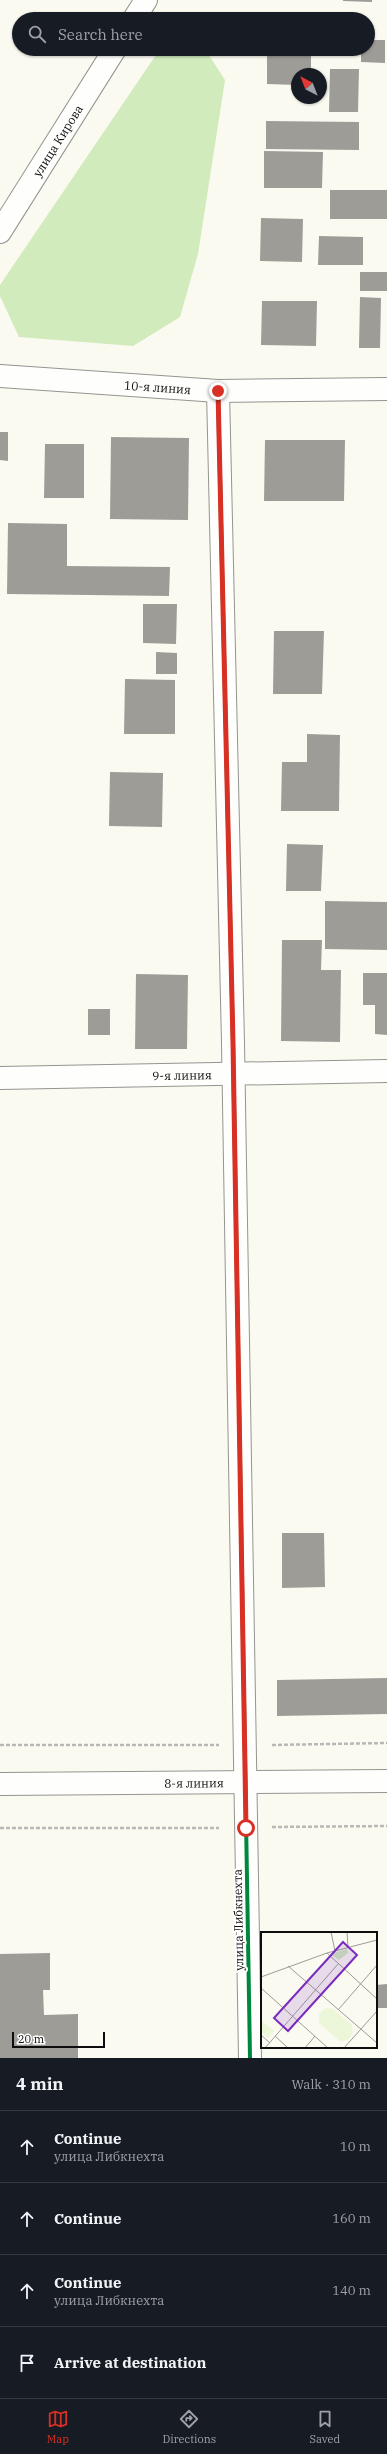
<!DOCTYPE html>
<html lang="en">
<head>
<meta charset="utf-8">
<style>
  body { margin:0; font-family:"IBM Plex Serif",serif; background:#242831; color:#f1f3f6 }
  .compass { position:absolute; left:291px; top:68px; width:36px; height:36px; border-radius:50%; background:#171b24; box-shadow:0 1px 3px #0004; rotate:318deg }
  .scale { position:absolute; left:12px; bottom:10px; width:93px; box-sizing:border-box; padding-left:4px; border:2px solid #0d0d0d; border-top:0; font-size:11px; line-height:14px; white-space:nowrap; color:#0d0d0d; -webkit-text-stroke:3px #fff; paint-order:stroke }
  .stop { position:absolute; width:12px; height:12px; margin:-9px; border:3px solid #d93025; border-radius:50%; background:#fff }
  .stop.end { background:#d93025; border-color:#fff; box-shadow:0 1px 4px #0008 }
  .list { margin:0; padding:0; list-style:none }
  h2 { display:flex; justify-content:space-between; align-items:center; height:52px; margin:0; padding:0 16px; font-size:17px }
  h2 small { font-size:13px; font-weight:400; color:#9ea1a6 }
  .list li { display:grid; grid-template-columns:26px 1fr auto; gap:12px; align-items:center; box-sizing:border-box; height:72px; padding:0 16px; border-top:1px solid #363941 }
  .list b { display:block; font-size:15px; white-space:nowrap }
  .list p { margin:0; font-size:13px; white-space:nowrap; color:#9ea1a6 }
  .list em { font-size:13px; font-style:normal; color:#9ea1a6 }
  .icon { flex:none; width:22px; height:22px; fill:none; stroke:currentColor; stroke-width:2; stroke-linecap:round; stroke-linejoin:round }
  .map { position:relative; flex:none; width:387px; height:2058px; overflow:hidden }
  .search { position:absolute; background:#171b24; box-shadow:0 1px 3px #0004; left:12px; right:12px; top:12px; height:44px; display:flex; align-items:center; gap:10px; box-sizing:border-box; padding:0 14px; border-radius:22px; color:#9ea1a6; font-size:15px }
  .sheet { height:340px; background:#171b24 }
  nav { display:flex; justify-content:space-around; align-items:center; box-sizing:border-box; height:56px; border-top:1px solid #363941; background:#171b24; font-size:11px; color:#9ea1a6 }
  nav a { display:grid; justify-items:center; gap:2px }
  nav .on { color:#d93025 }
  .map>svg:first-child { display:block }
  .forest { fill:#d1ebbc }
  .building { fill:#9e9c97 }
  .lines { fill:none; stroke-linecap:round; stroke-linejoin:round }
  .minor-casing { stroke:#949490; stroke-width:24 }
  .tertiary-casing { stroke:#949490; stroke-width:24 }
  .path { stroke:#b8b8b6; stroke-width:2.5; stroke-dasharray:4 2; stroke-linecap:butt }
  .minor { stroke:#fefefd; stroke-width:22 }
  .tertiary { stroke:#fefefd; stroke-width:22 }
  .cycleway-casing { stroke:#fff; stroke-width:6 }
  .cycleway { stroke:#00873e; stroke-width:4 }
  .route { stroke:#d93025; stroke-width:5 }
  .labels { text-anchor:middle; dominant-baseline:central; stroke-width:4; stroke-linejoin:round; paint-order:stroke }
  .street-label { font-size:12px; fill:#0d0d0d; stroke:#fff }
  .inset-road { fill:none; stroke:#9c9b96; stroke-width:1 }
  .view { fill:#7b2cbf; fill-opacity:0.15; stroke:#7b2cbf; stroke-width:2 }
  .inset-edge { fill:none; stroke:#0d0d0d; stroke-width:2 }
</style>
</head>
<body>
<div class="map">
<svg width="387" height="2058" viewBox="0 0 387 2058">
  <rect width="100%" height="100%" fill="#fbfaf1"/>
  <path class="forest" d="M160,49H205L225,80L198,254L180,317L133,346L19,337L0,296V285Z"/>
  <path class="building" d="M343,0H372V2L343,1Z
    M368,40H385V63L361,62V49H368Z
    M267,49H311V74H297V85L267,84Z
    M330,69H359L358,112H329Z
    M266,121L359,122V150L266,149Z
    M264,151L323,152L322,188H264Z
    M330,190H387V219H330Z
    M261,218L303,219L302,262L260,261Z
    M319,236L363,237V265H318Z
    M360,272H387V291H360Z
    M360,297L381,298L380,348H359Z
    M262,301H317L316,346L261,345Z
    M0,432H8V461L0,460Z
    M111,437L189,438L188,520L110,519Z
    M265,440H345L344,501H264Z
    M45,444H84V498H44Z
    M8,523L67,524V566L170,567L169,596L7,594Z
    M143,604H177L176,644L143,643Z
    M274,631H324L322,694H273Z
    M156,652L177,653V674H156Z
    M125,679L175,680V734H124Z
    M307,734L340,735L339,811H281L282,762H307Z
    M110,772L163,773L162,827L109,826Z
    M287,844L323,845L321,891H286Z
    M325,901L387,902V950L325,949Z
    M282,940H322L321,970H341L340,1042L281,1041Z
    M363,973H387V1035L375,1034V1005H363Z
    M136,974L188,975L187,1049H135Z
    M88,1009H110V1035H88Z
    M282,1533H324L325,1587L282,1588Z
    M387,1678V1714L277,1716V1680Z
    M50,1953V1990H43L44,2015L78,2014V2058H0V1954Z
    M387,1984V2008H376V1985Z"/>
  <g class="lines">
    <defs>
      <g id="minor">
        <path d="M218,391L233,1043L250,2058"/>
        <path id="s1" d="M0,1078L387,1071"/>
        <path id="s2" d="M0,1784L387,1781"/>
      </g>
      <g id="tertiary">
        <path d="M134,19L146,0"/>
        <path id="s3" d="M0,232L115,49"/>
        <path id="s4" d="M0,376L218,391L387,389"/>
      </g>
    </defs>
    <use href="#minor" class="minor-casing"/>
    <use href="#tertiary" class="tertiary-casing"/>
    <path class="path" d="M0,1745H219
      M272,1745L387,1743
      M272,1827L387,1826
      M0,1828H219"/>
    <use href="#minor" class="minor"/>
    <use href="#tertiary" class="tertiary"/>
    <defs>
      <path id="cycleway" d="M218,391L233,1043L250,2058"/>
    </defs>
    <use href="#cycleway" class="cycleway-casing"/>
    <use href="#cycleway" class="cycleway"/>
  </g>
  <g class="lines">
    <path class="route" d="M218,391L233,1043L246,1828"/>
  </g>
  <g class="labels">
    <g class="street-label">
      <text stroke="none"><textPath href="#s3" startOffset="108">улица Кирова</textPath></text>
      <text stroke="none"><textPath href="#s4" startOffset="158">10-я линия</textPath></text>
      <text stroke="none"><textPath href="#s1" startOffset="182">9-я линия</textPath></text>
      <text stroke="none"><textPath href="#s2" startOffset="194">8-я линия</textPath></text>
      <text transform="translate(238 1920) rotate(-91)">улица Либкнехта</text>
    </g>
  </g>
  <g transform="translate(261 1932)">
    <rect width="116" height="116" fill="#fbfaf1"/>
    <path d="M86,17L87,21L78,28L71,23L72,21Z" fill="#d1ebbc"/>
    <path d="M64,76L72,77L91,93L92,101L88,107L80,110L58,91V82ZM0,88L13,99L7,106L0,99Z" fill="#ecf6d9"/>
    <path class="inset-road" d="M70,0L74,19M86,0L87,15M66,21L116,67M27,34L116,111M0,45L66,21L116,8M0,56L67,116M77,78L116,33M0,103L9,111M14,104L27,116M4,116L77,32M44,116L54,104M83,116L116,79"/>
    <path class="view" d="M82,10L96,23L27,99L13,86Z"/>
    <rect width="116" height="116" class="inset-edge"/>
  </g>
</svg>
<svg class="compass" viewBox="-18 -18 36 36"><path d="M0-13l5 13h-10z" fill="#e53935"/><path d="M0 13l5-13h-10z" fill="#9ea1a6"/></svg>
<div class="scale">20 m</div>
<div class="stop" style="left:246px;top:1828px"></div>
<div class="stop end" style="left:218px;top:391px"></div>
<div class="search"><svg class="icon" aria-label="search" viewBox="0 0 24 24"><circle cx="10" cy="10" r="6"/><path d="M15 15l6 6"/></svg>Search here</div>
</div>
<section class="sheet">
<h2>4 min<small>Walk · 310 m</small></h2>
<ul class="list">
<li><svg class="icon" aria-label="ahead" viewBox="0 0 24 24"><path d="M12 20V5M6 11l6-6 6 6"/></svg><div><b>Continue</b><p>улица Либкнехта</p></div><em>10 m</em></li>
<li><svg class="icon" aria-label="ahead" viewBox="0 0 24 24"><path d="M12 20V5M6 11l6-6 6 6"/></svg><div><b>Continue</b></div><em>160 m</em></li>
<li><svg class="icon" aria-label="ahead" viewBox="0 0 24 24"><path d="M12 20V5M6 11l6-6 6 6"/></svg><div><b>Continue</b><p>улица Либкнехта</p></div><em>140 m</em></li>
<li><svg class="icon" aria-label="arrive" viewBox="0 0 24 24"><path d="M6 21V4h12l-3 4 3 4H6"/></svg><div><b>Arrive at destination</b></div></li>
</ul>
</section>
<nav>
<a class="on"><svg class="icon" aria-label="map" viewBox="0 0 24 24"><path d="M3 6l6-2 6 2 6-2v14l-6 2-6-2-6 2zM9 4v14M15 6v14"/></svg>Map</a>
<a><svg class="icon" aria-label="directions" viewBox="0 0 24 24"><path d="M12 3l9 9-9 9-9-9zM9 14v-3h6M13 9l2 2-2 2"/></svg>Directions</a>
<a><svg class="icon" aria-label="saved" viewBox="0 0 24 24"><path d="M7 4h10v16l-5-4-5 4z"/></svg>Saved</a>
</nav>
</body>
</html>
